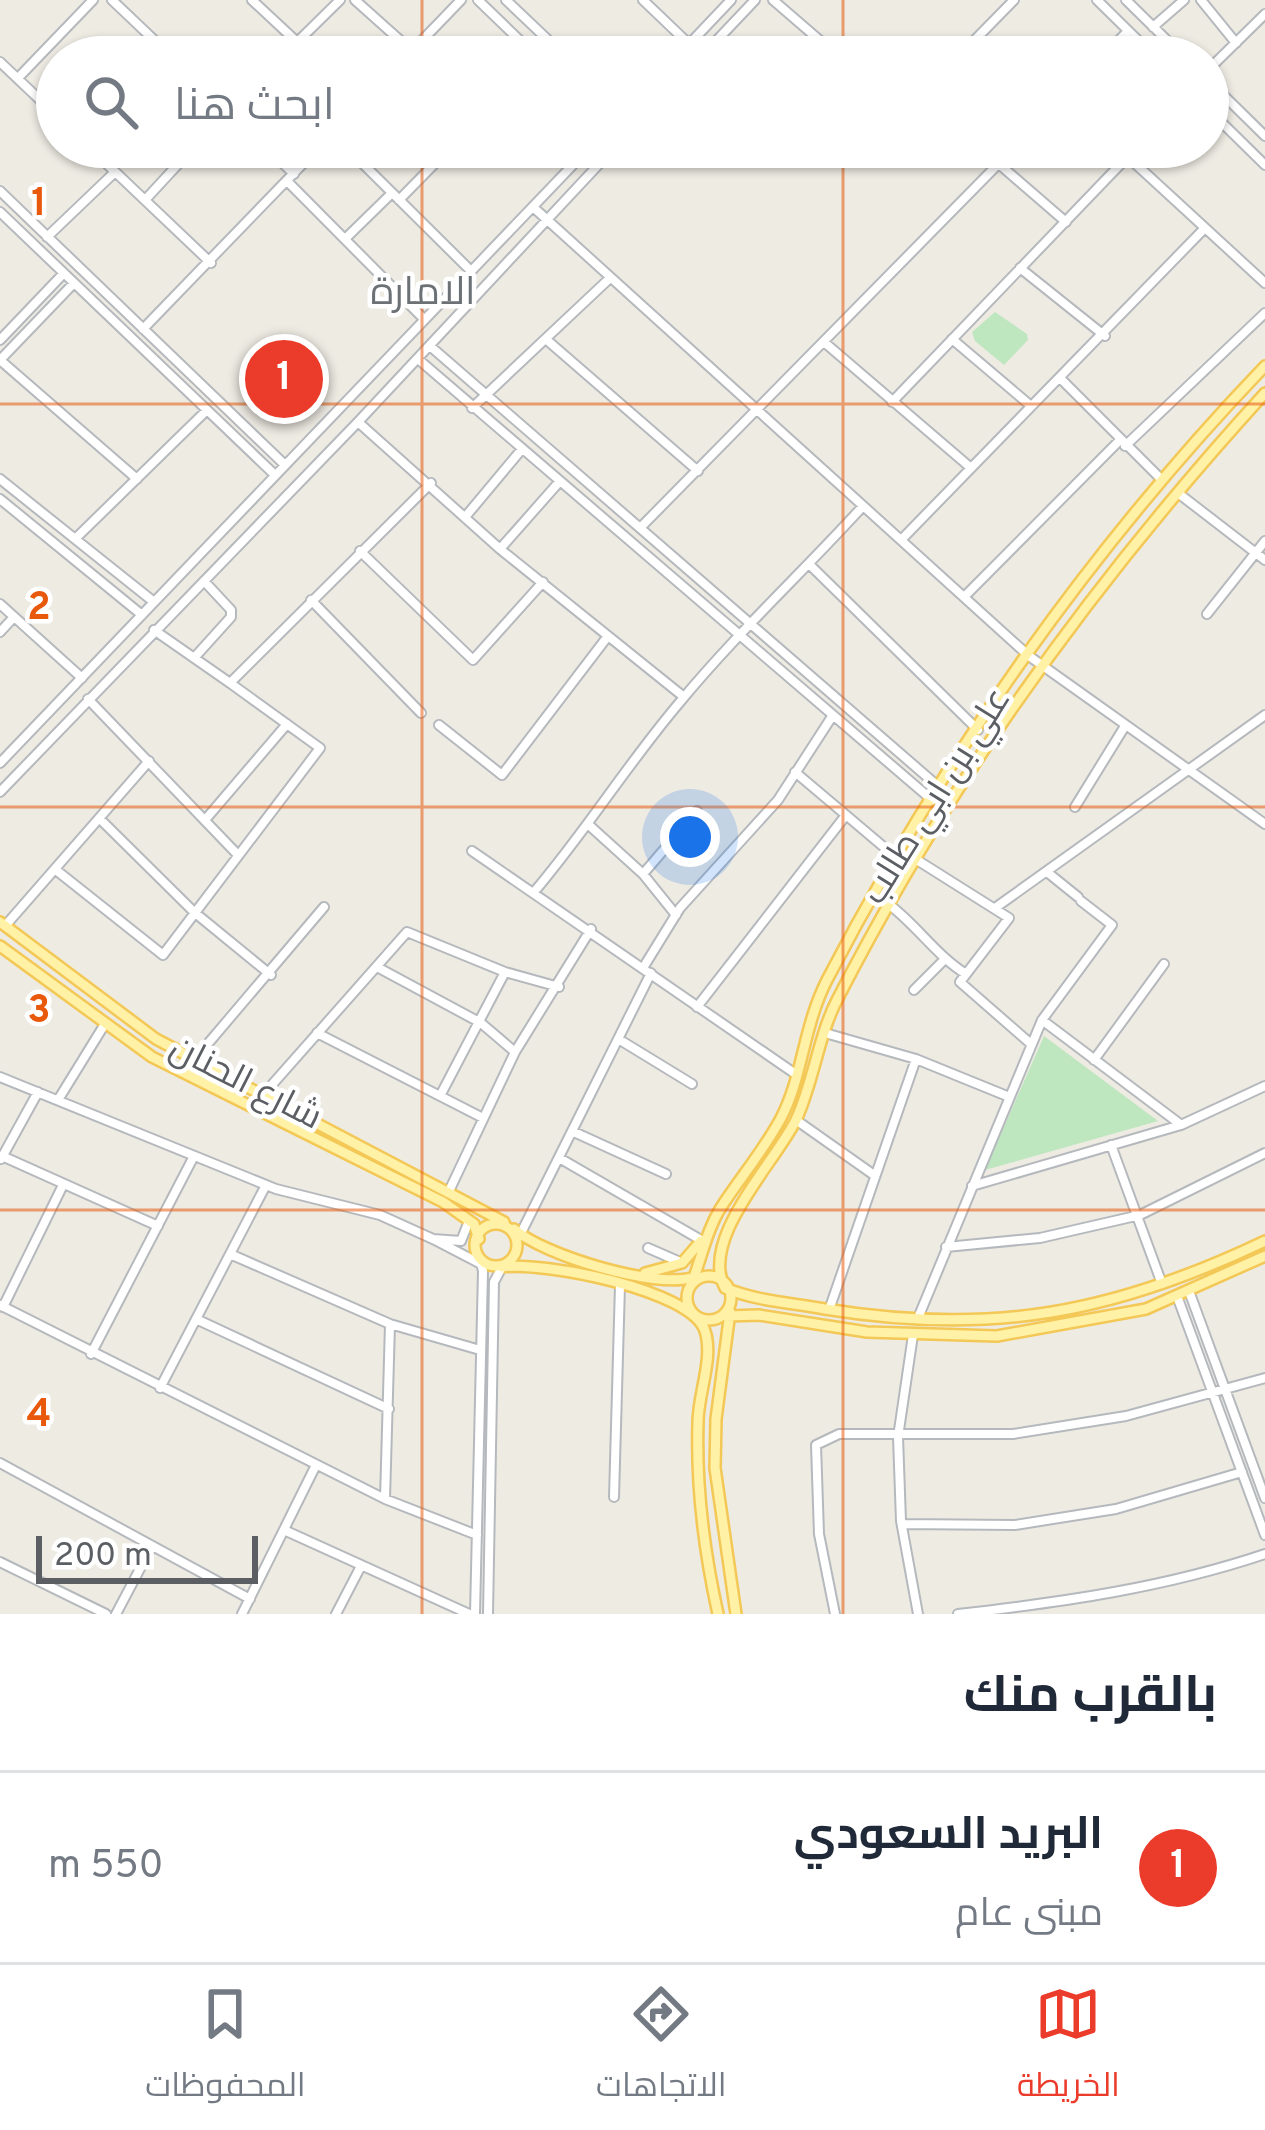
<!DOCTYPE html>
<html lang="ar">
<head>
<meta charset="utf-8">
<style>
  body { margin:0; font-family:Overpass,Cairo,sans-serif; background:#f2f2f3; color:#1f2937; direction:rtl }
  .scale { position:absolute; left:36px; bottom:30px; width:222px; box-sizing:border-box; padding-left:12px; border:6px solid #5b5f64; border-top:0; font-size:33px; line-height:42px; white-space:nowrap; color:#5b5f64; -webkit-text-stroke:9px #fff; paint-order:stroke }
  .you { position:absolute; left:690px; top:837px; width:42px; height:42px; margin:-30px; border:9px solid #fff; border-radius:50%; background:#1a73e8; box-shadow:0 0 0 18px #1a73e833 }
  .badge { display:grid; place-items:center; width:78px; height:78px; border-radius:50%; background:#eb3b2b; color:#fff; font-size:39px; font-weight:700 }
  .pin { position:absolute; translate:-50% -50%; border:6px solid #fff; box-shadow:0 3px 12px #0006 }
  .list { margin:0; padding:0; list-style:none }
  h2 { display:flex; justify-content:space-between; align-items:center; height:156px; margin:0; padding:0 48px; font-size:51px }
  h2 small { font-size:39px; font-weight:400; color:#747a83 }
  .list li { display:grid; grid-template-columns:78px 1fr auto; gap:36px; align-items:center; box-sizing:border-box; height:192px; padding:0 48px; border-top:3px solid #e0e1e3 }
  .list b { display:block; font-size:45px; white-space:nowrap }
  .list p { margin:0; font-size:39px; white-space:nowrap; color:#747a83 }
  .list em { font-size:39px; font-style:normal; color:#747a83 }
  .icon { flex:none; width:66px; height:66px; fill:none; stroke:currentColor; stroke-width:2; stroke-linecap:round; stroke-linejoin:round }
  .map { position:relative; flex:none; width:1265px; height:1614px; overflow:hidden; direction:ltr }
  .search { position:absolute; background:#fff; box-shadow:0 3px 9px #0004; left:36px; right:36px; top:36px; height:132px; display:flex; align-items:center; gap:30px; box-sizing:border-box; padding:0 42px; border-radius:66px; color:#747a83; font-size:45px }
  .sheet { height:348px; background:#fff }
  nav { display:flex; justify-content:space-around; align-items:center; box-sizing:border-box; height:168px; border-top:3px solid #e0e1e3; background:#fff; font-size:33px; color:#747a83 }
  nav a { display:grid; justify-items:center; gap:6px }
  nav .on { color:#eb3b2b }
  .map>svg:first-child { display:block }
  .green { fill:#bee6bf }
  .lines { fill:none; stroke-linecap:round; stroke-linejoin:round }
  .minor-casing { stroke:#b5b9bd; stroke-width:12 }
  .major-casing { stroke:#f3c856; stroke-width:14 }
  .minor { stroke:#fff; stroke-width:8 }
  .major { stroke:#fff1a6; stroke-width:9 }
  .grid { fill:none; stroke:#e8590c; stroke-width:3; stroke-opacity:0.55 }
  .labels { text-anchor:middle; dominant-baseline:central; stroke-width:9; stroke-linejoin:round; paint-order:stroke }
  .street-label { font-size:36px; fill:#5b5f64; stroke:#fff }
  .neighbourhood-label { font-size:39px; fill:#6c7176; stroke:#fff }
  .grid-label { font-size:39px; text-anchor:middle; font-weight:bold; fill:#e8590c; stroke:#fff; stroke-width:9; stroke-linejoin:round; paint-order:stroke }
</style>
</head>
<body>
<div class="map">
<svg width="1265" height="1614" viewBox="0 0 1265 1614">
  <rect width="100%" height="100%" fill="#eeebe3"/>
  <path class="green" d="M995,312L1027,334L1028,340L1004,365L975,341L972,332Z
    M1044,1036L1158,1121L985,1170Z"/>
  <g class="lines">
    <defs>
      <path id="minor" d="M112,0L172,57
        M252,0L297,42
        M355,0L412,51
        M478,0L537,57
        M506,0L566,57
        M643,0L689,44
        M773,0L839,57
        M1097,0L1155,57
        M1126,0L1184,57
        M1201,0L1236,43
        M1153,27L1184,0
        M963,52L1014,0
        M146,57L159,44
        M282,57L340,0
        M406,57L461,0
        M677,57L731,0
        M701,57L755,0
        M1103,57L1128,31
        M0,62L57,116
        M1208,70L1265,14
        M18,78L93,0
        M1208,80L1265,136
        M1208,109L1265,165
        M89,147L211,263
        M266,147L294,174
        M346,147L471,271
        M1128,157L1265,283
        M999,164L1066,222
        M288,182L424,319
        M0,191L285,465
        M145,200L194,147
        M399,200L451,147
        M533,207L1029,656L1265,824
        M0,212L275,475
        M47,237L115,172
        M347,237L392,193
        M1020,268L1105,336
        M143,329L319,147
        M952,339L1031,406
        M0,340L64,273
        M548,341L698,471
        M824,342L971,468
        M430,346L940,788
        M418,359L932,800
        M0,360L137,479
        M0,360L74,283
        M1062,380L1162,480
        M892,402L1137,147
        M472,408L610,278
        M358,422L500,549L684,697
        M1125,446L1265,313
        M0,479L154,602
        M1178,493L1265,560
        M0,499L142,615
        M466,516L522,449
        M640,528L1015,147
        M75,539L207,410
        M901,540L1202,231
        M500,549L560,481
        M360,551L473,660L543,582
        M810,565L978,730
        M964,597L1119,441
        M311,600L421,713
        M0,604L82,678
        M1207,614L1265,541
        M154,630L230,683L431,483
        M0,632L14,617
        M194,658L231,617V610L204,581
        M88,699L238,855
        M439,725L502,775L608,636
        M0,763L590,147
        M795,772L898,859
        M0,792L358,422L615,147
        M1075,807L1125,726
        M100,819L194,912L271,975
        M205,820L287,724
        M590,826L643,874L676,915
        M472,851L797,1075
        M917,860L1009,918L960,982L1031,1044
        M56,870L163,955L320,748L230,683
        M1047,872L1078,897
        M643,874L697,811
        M534,892C586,831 628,763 680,702C737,633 803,572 863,506
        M891,906C918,927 937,956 966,974
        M995,908L1265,715
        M5,926L149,761
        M377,967L481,1023L515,1052
        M643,968L680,908L778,800L833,715
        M914,990L944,960
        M697,1007L846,815
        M1042,1020L1180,1124
        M317,1033L483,1118
        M825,1033L916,1059L1007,1096
        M620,1040L692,1084
        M194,1060L324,907
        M1094,1060L1164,964
        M0,1077L276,1189L380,1215L433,1239
        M262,1096L407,932L505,972L559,987
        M440,1096L505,972
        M58,1100L103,1027
        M796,1120L874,1175
        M574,1132L666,1174
        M1111,1145L1162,1284
        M2,1156L158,1226
        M1,1159L38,1092
        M561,1159L701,1240
        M972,1186L1181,1125L1265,1086
        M450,1189L515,1052L591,929
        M469,1221L461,1241L433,1239L481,1264L483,1271L475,1614
        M520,1235L651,973
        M946,1247L1040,1238L1140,1215L1265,1153
        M648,1248L680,1262
        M230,1254L390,1324L480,1350
        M1189,1291L1265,1498
        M1177,1296L1265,1535
        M0,1305L385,1499L477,1535
        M3,1307L62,1187
        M829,1310L916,1059
        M918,1318L1042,1020L1112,925L1081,901
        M196,1319L389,1409
        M913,1335L898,1437L901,1521L918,1614
        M91,1354L194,1156
        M160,1388L266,1185
        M0,1463L250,1599
        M614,1497L620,1285
        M385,1499L390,1324
        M902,1524L1015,1525L1116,1509L1242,1472
        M284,1530L469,1614
        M0,1562L106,1614
        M116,1614L152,1546
        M242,1614L316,1465
        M336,1614L361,1566
        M488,1614L494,1282L502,1267
        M835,1614L819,1534L816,1445L839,1434H1013L1126,1416L1265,1378
        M958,1614C1063,1602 1164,1588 1265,1554"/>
      <path id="major" d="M1265,393C1098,576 950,779 837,1000C818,1037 814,1081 796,1120C774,1164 699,1239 725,1288C756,1301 792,1303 825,1309C992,1336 1114,1313 1265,1241
        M0,922L156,1039L504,1222
        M0,946L152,1057L443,1202L474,1224L479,1239
        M475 1245a21 21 0 1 1 42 0a21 21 0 1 1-42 0Z
        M514,1229C543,1255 653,1288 691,1278
        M502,1267C543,1261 692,1290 705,1331C714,1358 698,1394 698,1422C696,1486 704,1551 718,1614
        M645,1273L682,1263L701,1241
        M687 1298a22 22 0 1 1 44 0a22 22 0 1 1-44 0Z
        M694,1277C703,1253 707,1230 720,1209C740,1178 764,1150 781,1118C803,1076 803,1027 827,980C941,760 1093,545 1265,366
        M730,1312L716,1419L715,1468L736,1614
        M727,1316L759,1315L867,1332L997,1336L1146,1309L1265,1256"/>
    </defs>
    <use href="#minor" class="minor-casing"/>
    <use href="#major" class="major-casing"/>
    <use href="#minor" class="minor"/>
    <use href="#major" class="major"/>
  </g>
  <path class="grid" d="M422,0V57M843,0V57M422,147V1614M843,147V1614M0,404H1265M0,807H1265M0,1210H1265"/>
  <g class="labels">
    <g class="street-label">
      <text transform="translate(938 797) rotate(-58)">علي بن ابي طالب</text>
      <text transform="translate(245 1084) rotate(27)">شارع الحنان</text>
    </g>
    <g class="neighbourhood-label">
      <text x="423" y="294">الامارة</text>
    </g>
  </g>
  <g class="grid-label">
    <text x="39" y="215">1</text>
    <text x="39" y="619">2</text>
    <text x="39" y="1022">3</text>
    <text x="39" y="1426">4</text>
  </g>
</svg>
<div class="scale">200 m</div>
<div class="you"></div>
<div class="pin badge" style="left:284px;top:379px">1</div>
<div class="search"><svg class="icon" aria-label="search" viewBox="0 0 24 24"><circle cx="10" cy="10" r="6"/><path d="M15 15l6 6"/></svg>ابحث هنا</div>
</div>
<section class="sheet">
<h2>بالقرب منك<small></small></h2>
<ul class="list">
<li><span class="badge">1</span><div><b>البريد السعودي</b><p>مبنى عام</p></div><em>550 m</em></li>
</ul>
</section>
<nav>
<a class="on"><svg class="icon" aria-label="map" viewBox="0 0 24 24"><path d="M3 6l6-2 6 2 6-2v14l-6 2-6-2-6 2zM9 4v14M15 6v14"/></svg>الخريطة</a>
<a><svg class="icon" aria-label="directions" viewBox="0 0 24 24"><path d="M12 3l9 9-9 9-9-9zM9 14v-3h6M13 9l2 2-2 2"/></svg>الاتجاهات</a>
<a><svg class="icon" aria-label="saved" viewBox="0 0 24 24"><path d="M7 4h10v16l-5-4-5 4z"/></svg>المحفوظات</a>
</nav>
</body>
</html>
